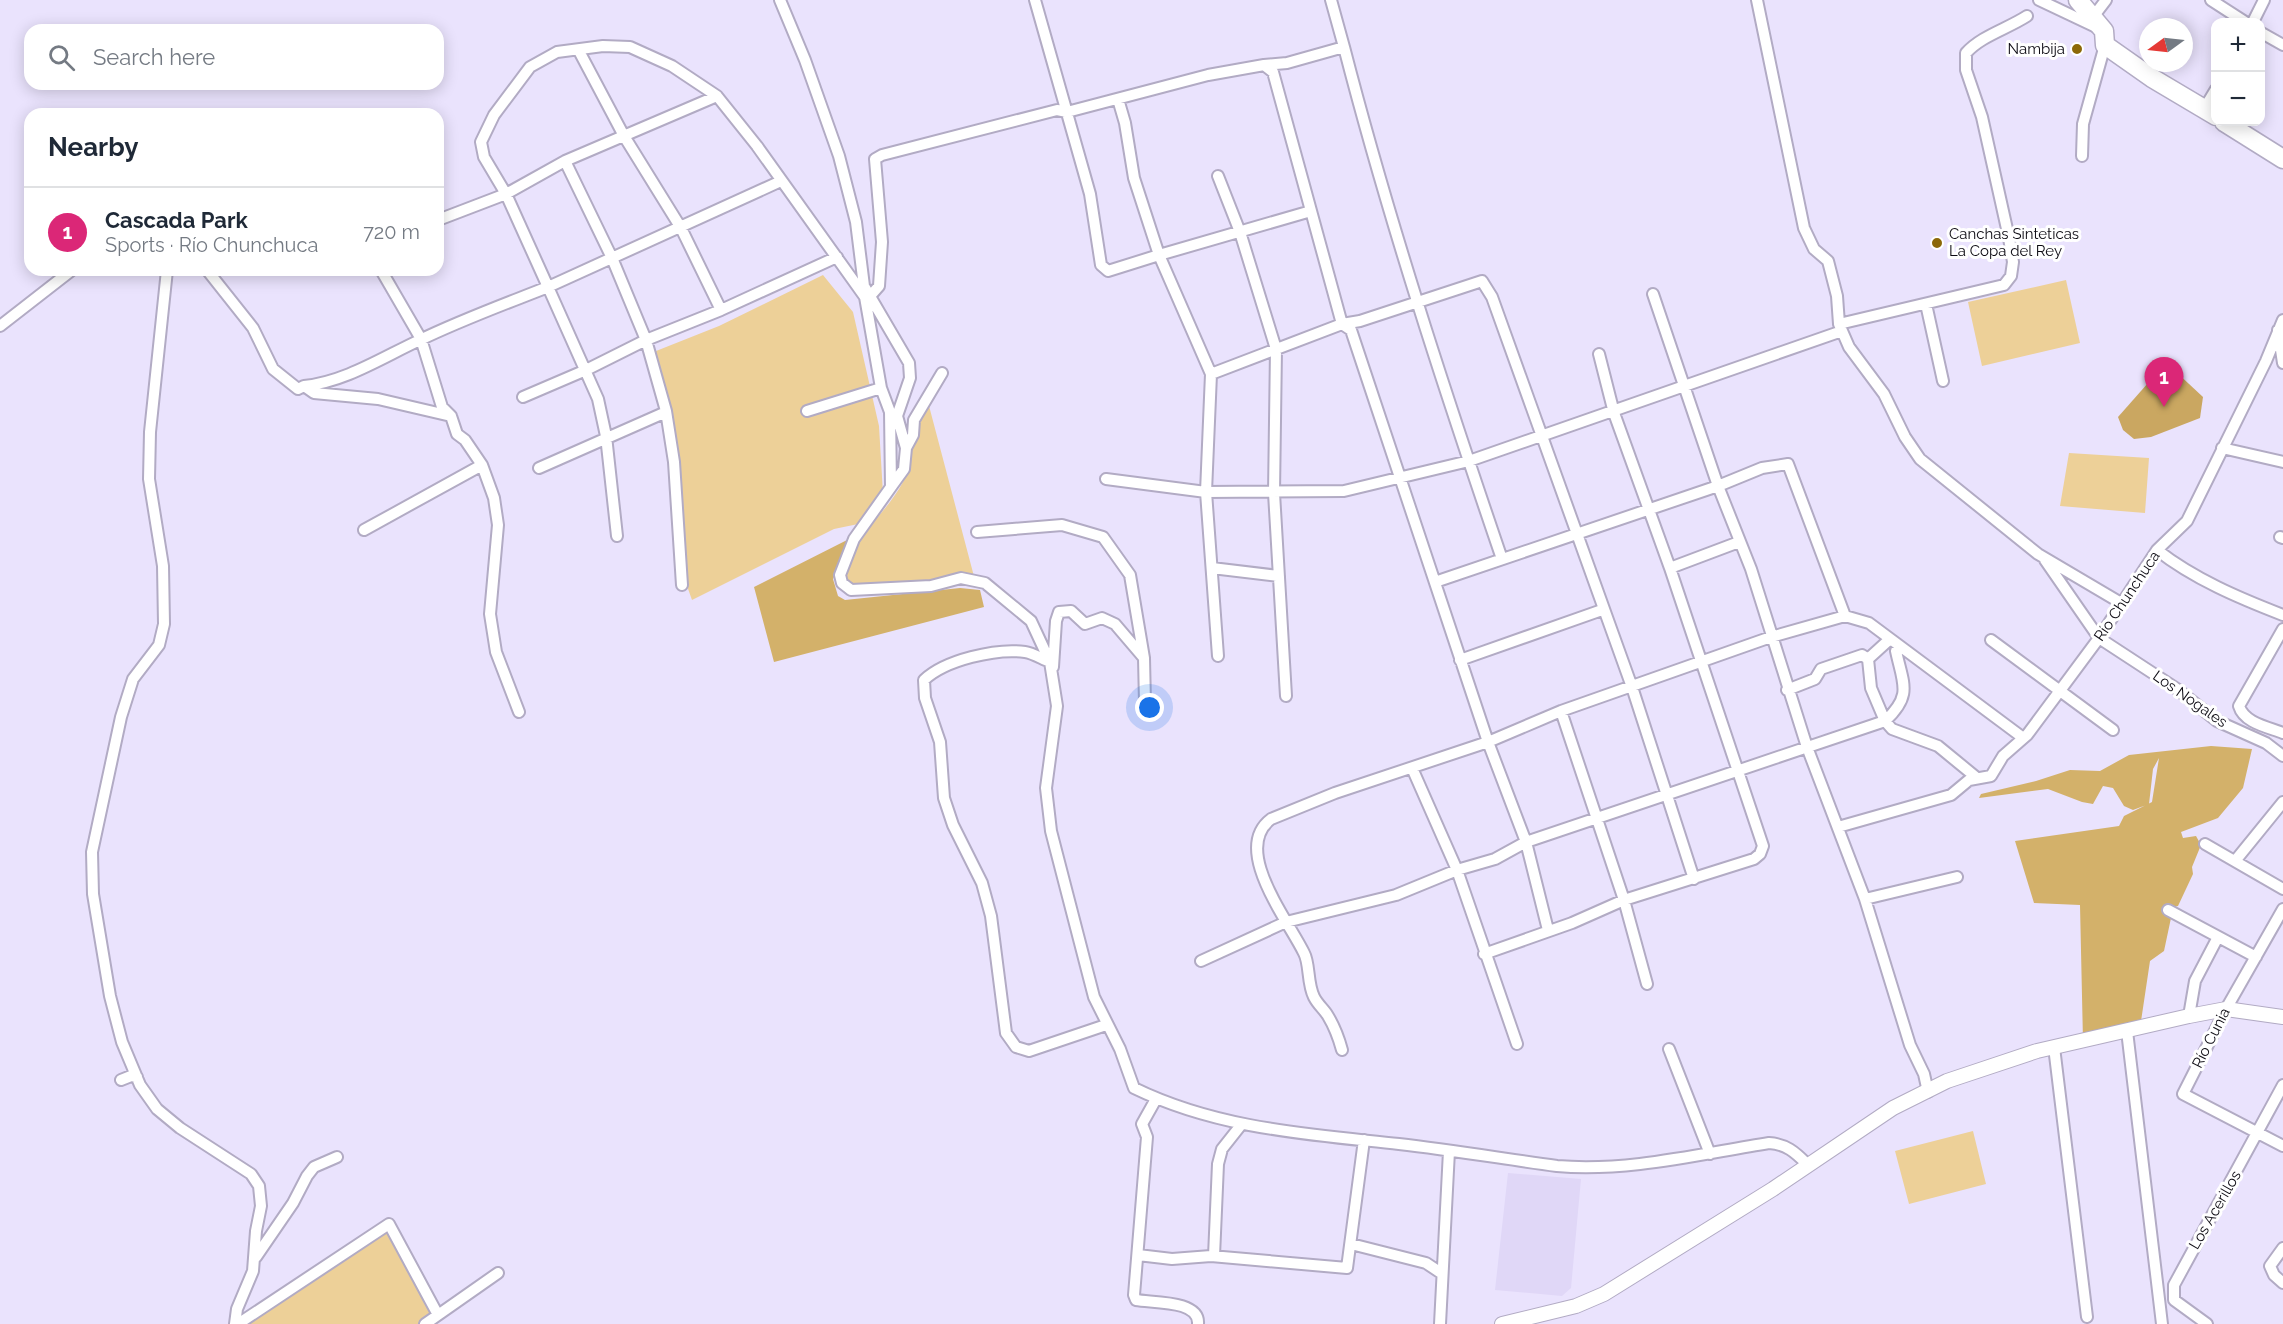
<!DOCTYPE html>
<html lang="en">
<head>
<meta charset="utf-8">
<style>
  body { margin:0; font-family:Raleway,sans-serif; background:#f2f2f3; color:#1f2937 }
  .controls { position:absolute; right:18px; top:18px; display:grid; overflow:hidden; border-radius:12px; box-shadow:0 3px 15px #0003 }
  .controls button { width:54px; height:54px; display:grid; place-items:center; padding:0; border:0; border-bottom:2px solid #e0e1e3; background:#fff; color:#1f2937; font:30px sans-serif }
  .compass { position:absolute; left:2139px; top:18px; width:54px; height:54px; border-radius:50%; background:#fff; box-shadow:0 3px 15px #0003; rotate:255deg }
  .you { position:absolute; left:1150px; top:708px; width:21px; height:21px; margin:-15px; border:4px solid #fff; border-radius:50%; background:#1a73e8; box-shadow:0 0 0 9px #1a73e833 }
  .badge { display:grid; place-items:center; width:39px; height:39px; border-radius:50%; background:#db2777; color:#fff; font-size:20px; font-weight:700 }
  .pin { position:absolute; translate:-50% -50px; filter:drop-shadow(0 2px 3px #0008) }
  .pin::after { content:''; position:absolute; top:32px; width:21px; height:18px; background:inherit; clip-path:polygon(0 0,100% 0,50% 100%) }
  .list { margin:0; padding:0; list-style:none }
  h2 { display:flex; justify-content:space-between; align-items:center; height:78px; margin:0; padding:0 24px; font-size:26px }
  h2 small { font-size:20px; font-weight:400; color:#747a83 }
  .list li { display:grid; grid-template-columns:39px 1fr auto; gap:18px; align-items:center; box-sizing:border-box; height:90px; padding:0 24px; border-top:2px solid #e0e1e3 }
  .list b { display:block; font-size:22px; white-space:nowrap }
  .list p { margin:0; font-size:20px; white-space:nowrap; color:#747a83 }
  .list em { font-size:20px; font-style:normal; color:#747a83 }
  .icon { flex:none; width:33px; height:33px; fill:none; stroke:currentColor; stroke-width:2; stroke-linecap:round; stroke-linejoin:round }
  .map { position:relative; flex:none; width:2283px; height:1324px; overflow:hidden }
  .search { position:absolute; background:#fff; box-shadow:0 3px 15px #0003; left:24px; top:24px; width:420px; height:66px; display:flex; align-items:center; gap:15px; box-sizing:border-box; padding:0 21px; border-radius:18px; color:#747a83; font-size:22px }
  .panel { position:absolute; background:#fff; box-shadow:0 3px 15px #0003; left:24px; top:108px; width:420px; height:168px; border-radius:18px }
  .map>svg:first-child { display:block }
  .built { fill:#e0d7f7 }
  .green { fill:#edd098 }
  .forest { fill:#d3b16a }
  .water { fill:#caa761 }
  .lines { fill:none; stroke-linecap:round; stroke-linejoin:round }
  .minor-casing { stroke:#b2abc4; stroke-width:14 }
  .tertiary-casing { stroke:#b2abc4; stroke-width:16 }
  .trunk-casing { stroke:#b2abc4; stroke-width:21 }
  .minor { stroke:#fff; stroke-width:10 }
  .tertiary { stroke:#fff; stroke-width:14 }
  .trunk { stroke:#fff; stroke-width:18 }
  .poi-dot { fill:#8c6808; stroke:#fff; stroke-width:2 }
  .labels { text-anchor:middle; dominant-baseline:central; stroke-width:6; stroke-linejoin:round; paint-order:stroke }
  .poi-label { font-size:15px; fill:#0c0a12; stroke:#fff; text-anchor:end }
  .street-label { font-size:15px; fill:#0c0a12; stroke:#fff }
</style>
</head>
<body>
<div class="map">
<svg width="2283" height="1324" viewBox="0 0 2283 1324">
  <rect width="100%" height="100%" fill="#eae3fd"/>
  <path class="built" d="M1508,1173L1581,1179L1571,1288L1562,1296L1495,1290Z"/>
  <path class="green" d="M823,275L853,312L879,426L883,494L863,523L834,529L692,600L687,586L683,502L671,412L651,353L719,326Z
    M2066,280L2080,343L1982,366L1968,302Z
    M928,402L976,584L964,579L846,590C843,541 883,520 903,482C910,469 909,459 911,445C914,430 921,416 928,402Z
    M2069,453L2149,458L2145,513L2060,506Z
    M1973,1131L1986,1184L1909,1204L1895,1151Z
    M387,1228L434,1315L421,1324H241Z"/>
  <path class="forest" d="M853,537L833,579L838,596L845,600L960,588L980,590L984,607L774,662L754,587Z
    M2211,746L2252,749L2243,788L2218,818L2181,832L2183,838L2196,836L2201,845L2192,867L2193,874L2178,906L2166,909L2171,918L2164,951L2150,961L2140,1028L2083,1041L2080,905L2034,903L2015,841L2119,826L2124,816L2152,802L2159,758L2153,769L2149,804L2133,810L2124,806L2113,788L2103,786L2093,804L2082,802L2048,789L1979,798L1981,794L2036,781L2070,770L2100,771L2129,755Z"/>
  <path class="water" d="M2174,370L2203,397L2200,418L2151,437L2134,439L2123,430L2118,417L2156,374Z"/>
  <g class="lines">
    <defs>
      <path id="minor" d="M780,0L805,60L839,156L856,222L864,286L909,363L910,378L897,416L906,448
        M1035,0L1090,194L1101,265L1108,271L1159,255L1211,374L1342,324L1351,330L1488,742L1526,842L1548,930
        M1331,0L1344,47
        M1757,0L1804,228L1814,249L1828,261L1837,296L1839,324L1849,347L1884,394L1905,437L1920,459L2038,554L2121,603
        M2039,0L2096,27
        M2211,0L2245,22
        M2093,17L2106,0
        M2253,22L2264,0
        M2260,32L2283,45
        M579,51L624,136L681,228L721,310
        M1264,65L1287,63L1344,47C1389,221 1444,389 1502,559
        M1118,99L1125,123L1134,178L1159,255L1311,211
        M2204,109L2216,89
        M2082,156L2083,124L2105,45
        M565,161L612,258L646,340L721,310L837,257
        M1218,176L1240,232L1276,349L1274,493L1286,696
        M781,181L548,287L506,194L484,157L481,142L494,115L530,67L557,52L603,46L630,47L672,66L717,96L757,146L865,297L871,295L879,286L882,242L875,159L882,155L1057,110L1067,112L1208,75L1264,65L1273,72L1342,324L1360,321L1482,281L1492,297L1632,687L1694,879
        M438,220L506,194L565,161L717,96
        M167,270L150,432L149,479L163,566L164,624L159,645L133,679L121,717L92,852L93,894L110,996L122,1042L140,1085L157,1109L180,1128L251,1174L259,1186L261,1206L256,1231L253,1271L237,1309L235,1324
        M207,270L253,328L273,369L298,389L304,386L314,393L378,399L451,416
        M381,270L421,339L442,407L451,416L457,434L465,440L482,465L494,498L498,525L490,614L496,652L519,712
        M1653,294L1718,486L1751,569L1807,747L1865,899L1910,1045L1924,1074L1928,1092
        M865,297L881,388L890,412L891,487L854,539L840,575L842,583L851,590L931,586L961,578L985,583L1031,621L1050,662L1057,706L1046,788L1051,831L1094,997L1120,1049L1134,1088C1218,1129 1308,1134 1399,1144C1452,1150 1505,1159 1557,1166C1628,1172 1699,1154 1769,1143C1786,1144 1795,1152 1807,1164
        M1926,304L1943,381
        M1839,324L2004,285L2011,276L2013,262L2009,238L1982,117L1966,70V53C1981,36 2007,29 2027,16
        M0,326L72,270
        M2278,330L2283,363
        M1211,374L1206,492L1218,656
        M304,386C345,382 383,357 420,340C461,320 505,304 548,287L598,399L606,436L617,536
        M523,397L586,370L646,340L666,411L674,462L682,585
        M807,411L881,388
        M2222,448L2283,462
        M539,468L666,412
        M1106,479L1206,492L1344,491L1469,461L1842,331
        M891,487L904,469L906,448L913,435L914,420L942,373
        M364,530L482,465
        M977,532L1062,525L1103,537L1130,575L1144,658
        M2280,537L2283,538
        M2157,550C2194,579 2239,598 2283,615
        M2045,560L2099,638L2177,689L2217,721L2266,743L2283,756
        M1212,568L1279,576
        M1670,568L1739,542
        M1435,582L1718,486L1762,468L1788,464L1845,616
        M2283,629L2239,706C2244,723 2268,727 2283,733
        M1991,640L2113,730
        M1902,648L1896,651C1903,684 1913,695 1885,721L1892,729L1938,746L1977,778
        M1460,660L1602,610
        M1050,662C1042,659 1033,653 1025,652C996,648 945,660 924,680L925,698L940,742L944,798L953,825L982,883L991,916L1006,1033L1016,1047L1029,1051L1106,1025
        M1053,667L1056,621L1059,612L1071,611L1085,624L1102,618L1115,624L1144,658L1145,703
        M1787,690L1815,679L1821,669L1862,655L1868,659
        M1561,711L1624,900L1647,984
        M1412,768L1457,870L1517,1044
        M1838,827L1951,795L1969,780L1991,776L2003,756L2027,735L2099,638L2157,550L2187,521L2266,361L2283,320
        M2205,844L2283,889
        M2235,861L2283,802
        M1865,899L1957,877
        M2283,909L2226,1009L2183,1094L2283,1146
        M2168,910L2256,957
        M1484,954L1572,923L1624,900L1754,859L1760,854L1763,846L1670,568L1614,413L1599,354
        M1201,961L1286,922L1396,895L1457,870L1495,859L1526,842L1885,721L1871,688L1868,659L1890,639
        M2189,1016L2195,981L2218,937
        M2127,1031L2162,1324
        M2054,1047L2087,1317
        M1669,1049L1710,1154
        M1342,1050C1339,1039 1334,1026 1328,1016C1324,1009 1318,1005 1314,997C1307,983 1310,964 1304,953C1288,920 1231,849 1271,819L1335,793L1488,742L1561,711L1771,637L1845,616L1869,623L2022,737
        M121,1080L131,1076L137,1077
        M1156,1099L1142,1124L1147,1137L1134,1295L1136,1300C1153,1303 1200,1300 1198,1324
        M1351,1244L1426,1263L1441,1273
        M2283,1248L2270,1266L2274,1275L2283,1283
        M1138,1255L1172,1259L1211,1256L1347,1268L1364,1140
        M1214,1256L1218,1164L1222,1149L1241,1125
        M256,1257L293,1203L307,1176L314,1167L337,1157
        M438,1315L498,1273
        M238,1324L389,1224L438,1315L425,1324
        M1440,1324L1449,1151
        M2207,1324L2174,1300V1285L2283,1085"/>
      <path id="tertiary" d="M1502,1324L1576,1306L1604,1294L1773,1189L1893,1108L1947,1081L2037,1051L2189,1016L2226,1009L2283,1017"/>
      <path id="trunk" d="M2078,0L2104,31L2105,45L2152,78L2216,116
        M2224,122L2283,159"/>
    </defs>
    <use href="#minor" class="minor-casing"/>
    <use href="#tertiary" class="tertiary-casing"/>
    <use href="#trunk" class="trunk-casing"/>
    <use href="#minor" class="minor"/>
    <use href="#tertiary" class="tertiary"/>
    <use href="#trunk" class="trunk"/>
  </g>
  <g class="poi-dot">
    <circle cx="2077" cy="49" r="6"/>
    <circle cx="1937" cy="243" r="6"/>
  </g>
  <g class="labels">
    <g class="poi-label">
      <text x="2065" y="49">Nambija</text>
      <text x="1949" y="234" text-anchor="start">Canchas Sinteticas<tspan x="1949" dy="17">La Copa del Rey</tspan></text>
    </g>
    <g class="street-label">
      <text transform="translate(2127 596) rotate(-56)">Río Chunchuca</text>
      <text transform="translate(2190 699) rotate(35)">Los Nogales</text>
      <text transform="translate(2211 1038) rotate(-63)">Río Cunia</text>
      <text transform="translate(2215 1210) rotate(-60)">Los Acerillos</text>
    </g>
  </g>
</svg>
<div class="controls">
<button>+</button>
<button>−</button>
</div>
<svg class="compass" viewBox="-18 -18 36 36"><path d="M0-13l5 13h-10z" fill="#e53935"/><path d="M0 13l5-13h-10z" fill="#747a83"/></svg>
<div class="you"></div>
<div class="pin badge" style="left:2164px;top:407px">1</div>
<div class="search"><svg class="icon" aria-label="search" viewBox="0 0 24 24"><circle cx="10" cy="10" r="6"/><path d="M15 15l6 6"/></svg>Search here</div>
<section class="panel">
<h2>Nearby<small></small></h2>
<ul class="list">
<li><span class="badge">1</span><div><b>Cascada Park</b><p>Sports · Río Chunchuca</p></div><em>720 m</em></li>
</ul>
</section>
</div>
</body>
</html>
